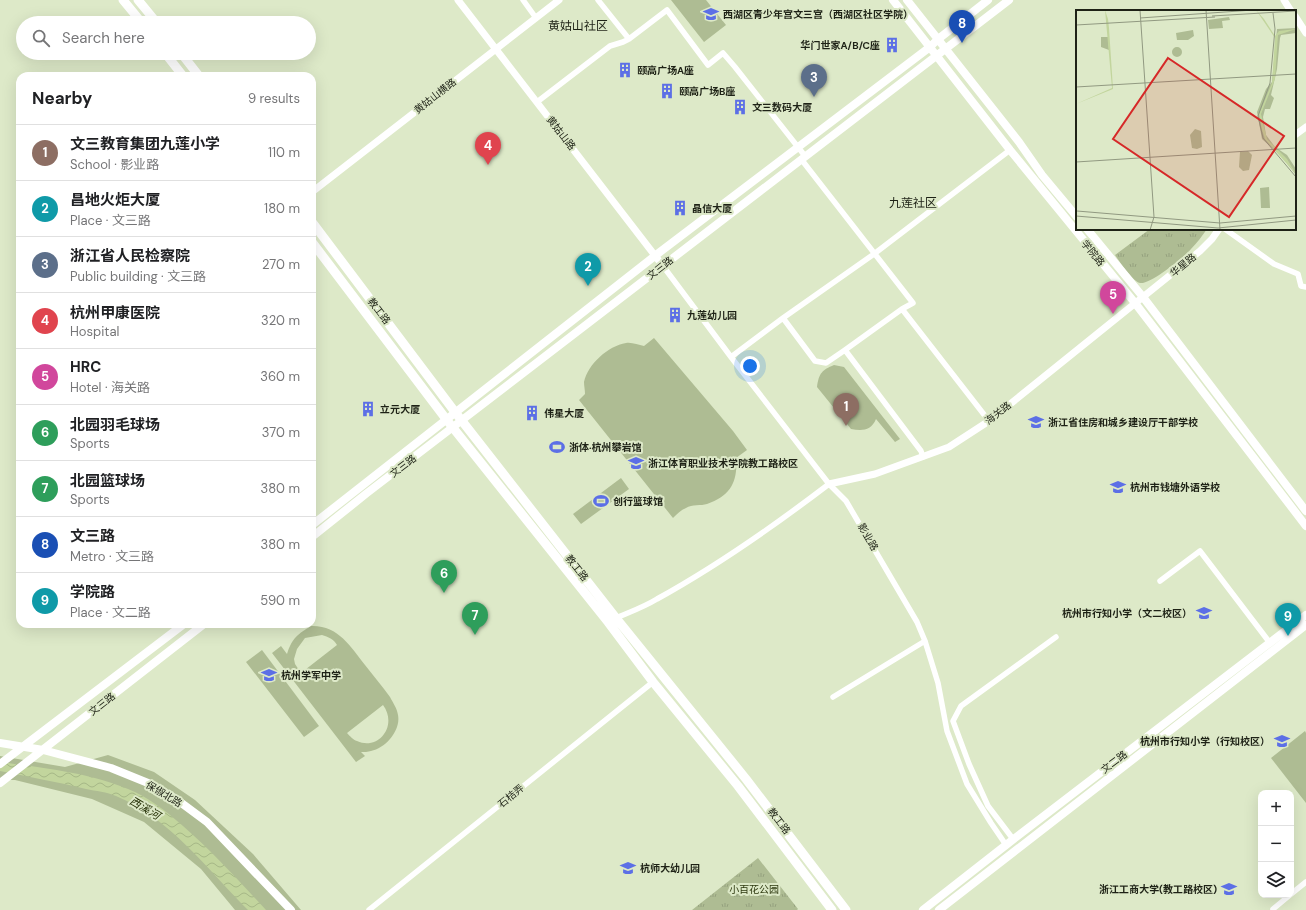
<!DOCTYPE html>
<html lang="en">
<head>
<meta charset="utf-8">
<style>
  body { margin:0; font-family:"DM Sans","Noto Sans SC",sans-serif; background:#f2f2f2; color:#202124 }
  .controls { position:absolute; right:12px; bottom:12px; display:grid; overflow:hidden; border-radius:8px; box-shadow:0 4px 16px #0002 }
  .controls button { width:36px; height:36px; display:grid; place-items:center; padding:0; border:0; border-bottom:1px solid #e0e0e0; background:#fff; color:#202124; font:20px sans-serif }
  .you { position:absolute; left:750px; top:366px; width:14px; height:14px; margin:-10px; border:3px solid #fff; border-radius:50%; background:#1a73e8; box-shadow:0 0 0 6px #1a73e833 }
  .badge { display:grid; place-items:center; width:26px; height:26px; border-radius:50%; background:#5c6fe6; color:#fff; font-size:13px; font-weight:700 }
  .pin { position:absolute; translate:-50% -33px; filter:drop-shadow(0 1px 2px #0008) }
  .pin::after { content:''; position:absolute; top:21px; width:14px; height:12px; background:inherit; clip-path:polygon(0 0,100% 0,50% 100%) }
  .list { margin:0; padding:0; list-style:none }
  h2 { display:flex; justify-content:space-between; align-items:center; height:52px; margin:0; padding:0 16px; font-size:17px }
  h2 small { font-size:13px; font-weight:400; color:#757577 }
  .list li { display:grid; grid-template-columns:26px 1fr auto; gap:12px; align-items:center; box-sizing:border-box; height:56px; padding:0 16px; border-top:1px solid #e0e0e0 }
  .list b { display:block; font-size:15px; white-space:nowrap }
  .list p { margin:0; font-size:13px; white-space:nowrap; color:#757577 }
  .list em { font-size:13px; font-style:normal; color:#757577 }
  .icon { flex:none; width:22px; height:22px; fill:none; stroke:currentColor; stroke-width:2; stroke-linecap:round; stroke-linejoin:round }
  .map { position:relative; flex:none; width:1306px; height:910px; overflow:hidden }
  .search { position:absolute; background:#fff; box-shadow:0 4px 16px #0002; left:16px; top:16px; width:300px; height:44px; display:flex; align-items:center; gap:10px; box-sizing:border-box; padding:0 14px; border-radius:22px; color:#757577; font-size:15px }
  .panel { position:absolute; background:#fff; box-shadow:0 4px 16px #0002; left:16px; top:72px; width:300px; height:556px; border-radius:12px }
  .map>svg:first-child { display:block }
  .grass { fill:#aebc93; fill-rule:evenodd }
  .park { fill:url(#park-tufts) }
  .water { fill:url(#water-waves) }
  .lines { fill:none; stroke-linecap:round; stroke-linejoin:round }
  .minor { stroke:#fff; stroke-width:5.5 }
  .tertiary { stroke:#fff; stroke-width:7 }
  .secondary { stroke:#fff; stroke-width:8 }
  .primary { stroke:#fff; stroke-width:9 }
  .labels { text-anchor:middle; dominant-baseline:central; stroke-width:4; stroke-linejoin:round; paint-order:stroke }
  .poi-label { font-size:10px; font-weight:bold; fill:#1e2216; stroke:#dde9c8; text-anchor:start }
  .street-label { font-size:10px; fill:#1e2216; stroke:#dde9c8 }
  .park-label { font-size:10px; fill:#2d380f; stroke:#dde9c8 }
  .water-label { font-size:11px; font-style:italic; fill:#273208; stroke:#dde9c8 }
  .quarter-label { font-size:12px; fill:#1e2216; stroke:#dde9c8 }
  .inset-road { fill:none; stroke:#919981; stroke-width:1 }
  .view { fill:#d62828; fill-opacity:0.15; stroke:#d62828; stroke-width:2 }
  .inset-edge { fill:none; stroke:#1e2216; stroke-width:2 }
</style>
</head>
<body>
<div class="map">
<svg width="1306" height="910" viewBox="0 0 1306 910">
  <defs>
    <pattern id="park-tufts" width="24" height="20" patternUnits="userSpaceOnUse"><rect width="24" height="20" fill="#aebc93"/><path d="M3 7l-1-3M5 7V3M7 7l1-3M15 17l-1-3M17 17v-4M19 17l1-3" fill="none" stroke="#95a17e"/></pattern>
    <pattern id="water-waves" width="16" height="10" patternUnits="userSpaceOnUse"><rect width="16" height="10" fill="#c2d59d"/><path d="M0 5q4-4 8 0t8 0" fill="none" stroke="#a6b786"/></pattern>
  </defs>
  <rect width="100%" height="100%" fill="#dde9c8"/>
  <path class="grass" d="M671,0H706L726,25L704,42Z
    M654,338L733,431L747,450L736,458C738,481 731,496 707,504C701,506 692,504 686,508C681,510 677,514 673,518L579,400L585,394C585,390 584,386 584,382C588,364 608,346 626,343C632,342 638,345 644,346Z
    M834,365L844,367L900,439L895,442L876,419C871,431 862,431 851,429L817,387C819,373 822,370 834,365Z
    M621,478L629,489L581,524L573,514Z
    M311,626C338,625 350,646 365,665C373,675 382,686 390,697C393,703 397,708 398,715C401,730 386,748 371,751C368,752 364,752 361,752L365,756L356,762L272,653L281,646L287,654C292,638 298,634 311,626ZM322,635C328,637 334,639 337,645L301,673L295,664L294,659L297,649L305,638ZM383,705C398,725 379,751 357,741C353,740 350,736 347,733Z
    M262,650L319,726L304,737L246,662Z
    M1305,731L1306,733V803L1271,758Z
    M108,755L154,772L195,800L253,854L301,910H235L201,869L144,822L92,799L15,780H0V756L65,767Z"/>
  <path class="park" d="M1150,229H1207C1202,236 1197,243 1191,249C1184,257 1150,285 1140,283C1132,281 1120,262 1115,255Z
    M758,858L798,909L797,910H692Z"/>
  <path class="water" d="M0,762C43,768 87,772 128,789C148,797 166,811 183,826C213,852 239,881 266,910H248C207,869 170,818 116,796C107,792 96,791 86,789C58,782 29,777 0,771Z"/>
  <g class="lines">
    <path class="minor" d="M523,0L536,18
      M598,0L629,39
      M537,102L610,46L623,42L629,39L667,10L708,65L723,53L735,67L805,156
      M1225,229L1274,264L1298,274L1301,286L1306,287
      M663,266L731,357L829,484L846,501L917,622L925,641L938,683L947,731L967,784L991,823L1006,845
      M902,309L989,421
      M783,318L815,361L826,363L845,350L902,309L913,303L801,159
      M845,350L921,451L923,457
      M731,357L783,318L874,254L1010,150
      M1160,581L1200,551L1270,643
      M616,618C630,612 644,607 657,599C717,566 774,526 829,484
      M833,697L925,641
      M1013,839L988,806L969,764L953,721L961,706L1056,637
      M1291,894L1306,882
      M1273,909L1290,895
      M369,910L653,682"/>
    <path class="tertiary" d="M458,0L663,266
      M1284,0L1291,11
      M1295,16L1306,33
      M1295,135L1306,127
      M312,192L559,0
      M829,484L875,474L949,447L989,421L1200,251L1212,239L1219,229"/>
    <path class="secondary" d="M893,0L1010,150L1135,303L1306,526
      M907,0L1019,142L1042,175L1077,217
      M1087,229L1143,297L1306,511
      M312,525L656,255L930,47L937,40L988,0
      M312,537L367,493L1009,0
      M0,743L43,750L111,768L148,783L176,799L207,822L291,910
      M0,764L184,624
      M0,783L204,624
      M923,910L1006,845L1306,615
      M939,910L1306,625"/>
    <path class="primary" d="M123,0L142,23
      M138,0L157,23
      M165,53L183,76
      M181,53L199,76
      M312,222L455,412L616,618L746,779L846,910
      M312,242L446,419L608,622L653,682L738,786L832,910"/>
  </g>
  <defs>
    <symbol id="school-bare" viewBox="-9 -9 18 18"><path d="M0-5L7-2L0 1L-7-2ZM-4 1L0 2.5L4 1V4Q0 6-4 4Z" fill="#5c6fe6" stroke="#dde9c8" stroke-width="2.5" paint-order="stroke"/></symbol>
    <symbol id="building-bare" viewBox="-9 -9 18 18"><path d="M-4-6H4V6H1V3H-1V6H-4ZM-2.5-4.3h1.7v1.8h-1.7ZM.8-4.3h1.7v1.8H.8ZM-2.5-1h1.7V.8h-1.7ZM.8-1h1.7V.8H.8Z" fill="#5c6fe6" stroke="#dde9c8" stroke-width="2.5" paint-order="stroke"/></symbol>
    <symbol id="stadium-bare" viewBox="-9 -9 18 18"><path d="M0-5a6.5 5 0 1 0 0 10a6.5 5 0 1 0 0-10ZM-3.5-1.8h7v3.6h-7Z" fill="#5c6fe6" stroke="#dde9c8" stroke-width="2.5" paint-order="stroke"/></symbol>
    <symbol id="university-bare" viewBox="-9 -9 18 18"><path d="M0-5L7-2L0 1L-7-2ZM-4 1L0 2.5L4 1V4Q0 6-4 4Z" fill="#5c6fe6" stroke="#dde9c8" stroke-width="2.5" paint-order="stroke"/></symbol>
  </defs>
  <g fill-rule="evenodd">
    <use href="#school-bare" x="700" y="3" width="22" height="22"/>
    <use href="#building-bare" x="881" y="34" width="22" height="22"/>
    <use href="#building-bare" x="614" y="59" width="22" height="22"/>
    <use href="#building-bare" x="656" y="80" width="22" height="22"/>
    <use href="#building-bare" x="729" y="96" width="22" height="22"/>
    <use href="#building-bare" x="669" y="197" width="22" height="22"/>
    <use href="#building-bare" x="664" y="304" width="22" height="22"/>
    <use href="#building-bare" x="357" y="398" width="22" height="22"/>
    <use href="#building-bare" x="521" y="402" width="22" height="22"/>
    <use href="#school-bare" x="1025" y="411" width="22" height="22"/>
    <use href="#stadium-bare" x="546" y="436" width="22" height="22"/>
    <use href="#school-bare" x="625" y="452" width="22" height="22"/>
    <use href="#school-bare" x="1107" y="476" width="22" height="22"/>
    <use href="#stadium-bare" x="590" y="490" width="22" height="22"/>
    <use href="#school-bare" x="1193" y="602" width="22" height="22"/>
    <use href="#school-bare" x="258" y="664" width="22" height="22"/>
    <use href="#school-bare" x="1271" y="730" width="22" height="22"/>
    <use href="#school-bare" x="617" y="857" width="22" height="22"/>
    <use href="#university-bare" x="1218" y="878" width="22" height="22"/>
  </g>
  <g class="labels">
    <g class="poi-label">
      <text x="723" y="14">西湖区青少年宫文三宫（西湖区社区学院）</text>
      <text x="880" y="45" text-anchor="end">华门世家A/B/C座</text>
      <text x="637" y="70">颐高广场A座</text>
      <text x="679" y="91">颐高广场B座</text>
      <text x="752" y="107">文三数码大厦</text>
      <text x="692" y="208">晶信大厦</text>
      <text x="687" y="315">九莲幼儿园</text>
      <text x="380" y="409">立元大厦</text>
      <text x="544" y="413">伟星大厦</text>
      <text x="1048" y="422">浙江省住房和城乡建设厅干部学校</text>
      <text x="569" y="447">浙体·杭州攀岩馆</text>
      <text x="648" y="463">浙江体育职业技术学院教工路校区</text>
      <text x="1130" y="487">杭州市钱塘外语学校</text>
      <text x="613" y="501">创行篮球馆</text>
      <text x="1192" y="613" text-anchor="end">杭州市行知小学（文二校区）</text>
      <text x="281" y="675">杭州学军中学</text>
      <text x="1270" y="741" text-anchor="end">杭州市行知小学（行知校区）</text>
      <text x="640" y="868">杭师大幼儿园</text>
      <text x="1217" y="889" text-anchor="end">浙江工商大学(教工路校区)</text>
    </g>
    <g class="street-label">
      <text transform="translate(435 96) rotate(-38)">黄姑山横路</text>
      <text transform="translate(561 133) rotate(52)">黄姑山路</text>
      <text transform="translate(1093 253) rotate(51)">学院路</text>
      <text transform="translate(1183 265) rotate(-39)">华星路</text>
      <text transform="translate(660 268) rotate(-38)">文三路</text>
      <text transform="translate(379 311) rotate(53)">教工路</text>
      <text transform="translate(998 413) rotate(-38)">海关路</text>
      <text transform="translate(403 466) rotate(-37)">文三路</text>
      <text transform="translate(868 537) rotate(60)">影业路</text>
      <text transform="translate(577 568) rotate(52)">教工路</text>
      <text transform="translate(102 704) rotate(-38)">文三路</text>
      <text transform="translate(1114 762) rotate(-37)">文二路</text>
      <text transform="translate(164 794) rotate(31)">保俶北路</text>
      <text transform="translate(511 796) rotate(-39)">石桔弄</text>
      <text transform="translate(779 821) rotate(53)">教工路</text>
    </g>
    <g class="park-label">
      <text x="754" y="889">小百花公园</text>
    </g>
    <g class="water-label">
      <text transform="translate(145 808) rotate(31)">西溪河</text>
    </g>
    <g class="quarter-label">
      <text x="578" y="26">黄姑山社区</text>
      <text x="913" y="203">九莲社区</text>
    </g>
  </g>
  <g transform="translate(1076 10)">
    <rect width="220" height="220" fill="#dde9c8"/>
    <path d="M220,18V23L205,25L204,28L201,59L195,85L198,88L194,99H189L187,107L190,125L199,137L211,145L220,159V165L206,147L186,129L181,102L190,79L196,72L201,19ZM117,20L118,26L112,30H101L100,23ZM119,119L125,121L126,137L121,139L116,138L114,125ZM172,141L176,145L173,160L167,161L163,157L164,142Z" fill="#aebc93"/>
    <path d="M153,7L154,10L146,11L147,18L133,19L132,10ZM25,27H32L33,40L25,37ZM96 42a5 5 0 1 1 10 0a5 5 0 1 1-10 0ZM193,177L194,198H185L184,178Z" fill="#aebc93"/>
    <path d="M29,0L32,9L33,18L37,79L0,94L36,78ZM180,0L188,9L199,26L203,21L220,19L202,25L199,69L185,104L191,129L211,149L220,164L189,129L186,120L183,104L196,73L199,28Z" fill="#c2d59d"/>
    <path class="inset-road" d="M64,0L78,207L74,220M130,0L144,220M197,3L199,19L194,73L182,106L187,128L220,167M136,6L220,1M64,8L177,0M0,15L139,7M0,77L220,64M0,152L220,138M1,201L144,213L220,206M0,206L142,218L220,210"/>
    <path class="view" d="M92,48L208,126L153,207L37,129Z"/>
    <rect width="220" height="220" class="inset-edge"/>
  </g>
</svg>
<div class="controls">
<button>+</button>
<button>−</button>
<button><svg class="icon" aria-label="layers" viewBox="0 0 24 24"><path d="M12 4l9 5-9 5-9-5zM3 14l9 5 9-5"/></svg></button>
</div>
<div class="you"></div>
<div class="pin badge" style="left:846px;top:426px;background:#8d6e63">1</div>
<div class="pin badge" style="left:588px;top:286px;background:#0f9aa8">2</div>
<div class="pin badge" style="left:814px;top:97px;background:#5c6f8a">3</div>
<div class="pin badge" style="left:488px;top:165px;background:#e0444e">4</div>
<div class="pin badge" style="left:1113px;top:314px;background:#d1479c">5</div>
<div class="pin badge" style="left:444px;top:593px;background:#2e9e5b">6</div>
<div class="pin badge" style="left:475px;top:635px;background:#2e9e5b">7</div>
<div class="pin badge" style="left:962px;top:43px;background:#1a4fb4">8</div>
<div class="pin badge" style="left:1288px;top:636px;background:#0f9aa8">9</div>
<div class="search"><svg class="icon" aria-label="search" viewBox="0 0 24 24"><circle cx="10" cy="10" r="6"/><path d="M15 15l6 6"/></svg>Search here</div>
<section class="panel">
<h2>Nearby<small>9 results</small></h2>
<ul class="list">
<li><span class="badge" style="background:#8d6e63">1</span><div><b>文三教育集团九莲小学</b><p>School · 影业路</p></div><em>110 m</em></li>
<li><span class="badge" style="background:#0f9aa8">2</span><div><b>昌地火炬大厦</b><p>Place · 文三路</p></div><em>180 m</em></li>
<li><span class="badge" style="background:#5c6f8a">3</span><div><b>浙江省人民检察院</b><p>Public building · 文三路</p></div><em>270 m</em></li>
<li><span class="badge" style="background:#e0444e">4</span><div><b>杭州甲康医院</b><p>Hospital</p></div><em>320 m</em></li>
<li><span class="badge" style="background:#d1479c">5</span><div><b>HRC</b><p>Hotel · 海关路</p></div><em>360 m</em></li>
<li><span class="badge" style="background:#2e9e5b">6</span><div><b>北园羽毛球场</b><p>Sports</p></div><em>370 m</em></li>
<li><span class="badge" style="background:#2e9e5b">7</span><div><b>北园篮球场</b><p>Sports</p></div><em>380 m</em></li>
<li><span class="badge" style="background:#1a4fb4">8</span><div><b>文三路</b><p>Metro · 文三路</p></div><em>380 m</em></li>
<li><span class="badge" style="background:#0f9aa8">9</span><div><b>学院路</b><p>Place · 文二路</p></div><em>590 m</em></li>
</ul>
</section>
</div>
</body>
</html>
